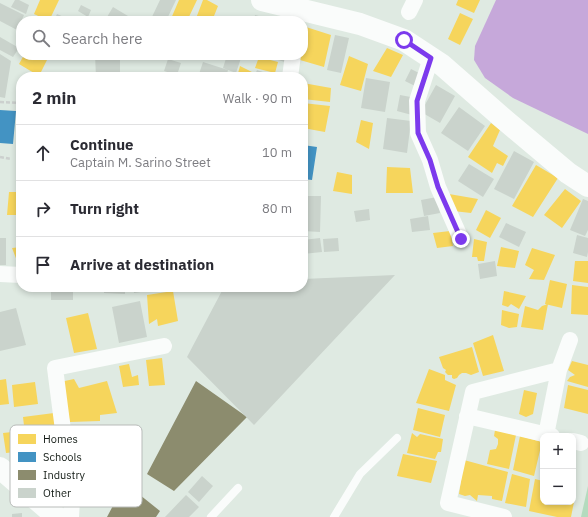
<!DOCTYPE html>
<html lang="en">
<head>
<meta charset="utf-8">
<style>
  body { margin:0; font-family:"IBM Plex Sans",sans-serif; background:#f7f7f7; color:#2b2b33 }
  .controls { position:absolute; right:12px; bottom:12px; display:grid; overflow:hidden; border-radius:8px; box-shadow:0 2px 6px #0003 }
  .controls button { width:36px; height:36px; display:grid; place-items:center; padding:0; border:0; border-bottom:1px solid #e1e1e2; background:#fff; color:#2b2b33; font:20px sans-serif }
  .stop { position:absolute; width:12px; height:12px; margin:-9px; border:3px solid #7c3aed; border-radius:50%; background:#fff }
  .stop.end { background:#7c3aed; border-color:#fff; box-shadow:0 1px 4px #0008 }
  .list { margin:0; padding:0; list-style:none }
  h2 { display:flex; justify-content:space-between; align-items:center; height:52px; margin:0; padding:0 16px; font-size:17px }
  h2 small { font-size:13px; font-weight:400; color:#7c7c81 }
  .list li { display:grid; grid-template-columns:26px 1fr auto; gap:12px; align-items:center; box-sizing:border-box; height:56px; padding:0 16px; border-top:1px solid #e1e1e2 }
  .list b { display:block; font-size:15px; white-space:nowrap }
  .list p { margin:0; font-size:13px; white-space:nowrap; color:#7c7c81 }
  .list em { font-size:13px; font-style:normal; color:#7c7c81 }
  .icon { flex:none; width:22px; height:22px; fill:none; stroke:currentColor; stroke-width:2; stroke-linecap:round; stroke-linejoin:round }
  .map { position:relative; flex:none; width:588px; height:517px; overflow:hidden }
  .search { position:absolute; background:#fff; box-shadow:0 2px 6px #0003; left:16px; top:16px; width:292px; height:44px; display:flex; align-items:center; gap:10px; box-sizing:border-box; padding:0 14px; border-radius:16px; color:#7c7c81; font-size:15px }
  .panel { position:absolute; background:#fff; box-shadow:0 2px 6px #0003; left:16px; top:72px; width:292px; height:220px; border-radius:16px }
  .map>svg:first-child { display:block }
  .green { fill:#b4dbbe }
  .water { fill:#c6a8da }
  .homes { fill:#f6d55c }
  .schools { fill:#4393c3 }
  .industry { fill:#8c8c6e }
  .building { fill:#cad3cc }
  .lines { fill:none; stroke-linecap:round; stroke-linejoin:round }
  .path { stroke:#ccd0ce; stroke-width:2.5; stroke-dasharray:4 2; stroke-linecap:butt }
  .lane { stroke:#fafcfb; stroke-width:8 }
  .street { stroke:#fafcfb; stroke-width:16 }
  .secondary { stroke:#fafcfb; stroke-width:22 }
  .primary { stroke:#fafcfb; stroke-width:22 }
  .route { stroke:#7c3aed; stroke-width:5 }
  .key { fill:#fff; stroke:#b8bbb9; stroke-width:1 }
  .key-label { font-size:11px; fill:#131b15 }
</style>
</head>
<body>
<div class="map">
<svg width="588" height="517" viewBox="0 0 588 517">
  <rect width="100%" height="100%" fill="#dfeae2"/>
  <path class="green" d="M588,486V517H581Z"/>
  <path class="water" d="M496,0H588V134L513,98L485,78L474,60L475,46Z"/>
  <path class="homes" d="M40,0H59L49,21L34,14Z
    M179,0H197L187,21H170Z
    M203,0H207L218,6L212,21H195Z
    M458,0H480L474,13L456,5Z
    M460,13L473,19L460,45L448,39Z
    M306,27L331,35L324,67L300,60V55H303V41Z
    M387,48L403,55L391,77L373,71Z
    M24,55H47L49,56L39,76L19,64Z
    M349,56L368,64L361,91L340,85Z
    M259,57L278,62L275,73L255,68Z
    M240,66L252,72L251,77H237Z
    M303,83L331,88L330,102L303,99Z
    M303,103L330,106L325,132L303,128Z
    M361,120L373,123L369,149L356,142Z
    M491,123L500,130L493,146L508,156L503,166L497,163L492,173L468,157Z
    M536,165L558,178L533,217L512,206Z
    M387,167L410,168L413,193H386Z
    M337,172L352,175V194L333,191Z
    M565,189L581,201L562,228L544,215Z
    M9,192H21V215H7Z
    M449,194L478,199L471,213L453,211Z
    M486,210L501,218L490,238L476,230Z
    M450,231L453,246L437,248L433,233Z
    M474,239L487,242L484,261H478L477,257H472Z
    M21,247V266H19L12,248Z
    M501,247L519,251L515,268L497,266Z
    M532,248L555,255L544,280L529,279L534,270L525,265Z
    M575,261H588V283L573,281Z
    M550,280L567,284L562,308L545,304Z
    M572,285L588,287V315L571,314Z
    M173,291L178,321L158,326L157,319L149,324L147,295Z
    M504,291L526,296L519,309L511,304L508,307L502,305Z
    M548,304L543,330L521,327L525,306L538,310L542,306Z
    M502,310L519,314L517,327L509,328L501,325Z
    M88,313L97,349L74,353L66,318Z
    M493,335L504,371L483,376L473,343Z
    M472,347L479,372L471,375L466,373H462L459,375L457,378L454,379L452,378V375H448L445,372L446,370L443,368L439,357Z
    M162,358L165,385L149,386L146,360Z
    M572,361L588,365V387L567,381L570,377L575,375L568,370Z
    M129,364L132,377L138,375L139,385L123,387L119,366Z
    M429,369L445,375V380L456,385L449,411L416,403Z
    M6,379L9,404L0,405V380Z
    M74,379L79,388L107,381L117,413L100,415V421L70,422L60,382Z
    M35,382L38,404L14,407L12,385Z
    M568,385L588,390V414L564,408Z
    M524,390L537,393L533,414L526,417L519,414Z
    M418,408L445,415L440,437L413,430Z
    M54,413L59,456L28,460L23,417Z
    M495,430L516,435L509,469L487,464L490,450L496,449L498,444V439L494,436Z
    M21,431L24,451L6,453L3,433Z
    M412,433L417,437L420,434L443,439L441,452H438L435,459L407,453Z
    M520,436L542,442L534,476L513,470Z
    M403,454L437,461L431,483L397,476Z
    M464,460L508,472L502,501L492,499V496L478,495L477,501L470,495L465,496L459,494Z
    M512,474L530,479L526,507L505,503Z
    M535,479L543,481V502H574L571,517H557L529,511Z"/>
  <path class="schools" d="M0,110L16,111L13,144L0,143Z
    M303,145L317,147L312,180L303,179Z
    M17,163H21V180H17Z"/>
  <path class="industry" d="M196,381L247,417L174,491L147,474Z
    M125,483L160,511L156,517H107Z"/>
  <path class="building" d="M15,0H19L29,5L26,14L11,7Z
    M160,0H176L166,21H150Z
    M0,3L24,15L17,30L0,21Z
    M81,5L91,10L88,17L78,11Z
    M113,7L133,19L131,21H115L107,17Z
    M57,14L73,21H54Z
    M255,15L278,21H254Z
    M335,35L349,38L341,73L327,70Z
    M0,37L19,48L13,57L0,50Z
    M0,54L11,61L5,98L0,97Z
    M95,55H120V77H96Z
    M227,55H242L236,73L223,68Z
    M260,55H287L285,62Z
    M168,59L181,63L177,75L164,71Z
    M203,62L228,70L226,77H198Z
    M411,69L421,74L415,86L405,81Z
    M257,70L272,75L271,77H254Z
    M366,78L390,82L385,112L361,108Z
    M436,85L455,96L440,123L421,112Z
    M400,95L416,98L412,115L397,111Z
    M459,107L485,126L468,151L441,133Z
    M387,118L411,121L407,153L383,149Z
    M514,151L534,162L514,199L494,189Z
    M469,164L494,179L483,197L458,181Z
    M303,196H321L320,232L303,231Z
    M437,197L440,213L424,216L421,200Z
    M583,199L588,201V230L585,236L570,230Z
    M369,209L370,220L356,222L354,211Z
    M428,216L430,230L412,232L410,219Z
    M506,223L526,232L519,247L499,237Z
    M577,235L588,238V252L587,257L573,253Z
    M0,238H6V265H0Z
    M320,238L322,252L303,254V240Z
    M338,238L339,251L324,252L323,239Z
    M495,261L497,276L480,279L478,264Z
    M395,275L254,425L187,357L224,287H303V279Z
    M51,287H73V300H51Z
    M104,287H125V294L104,293Z
    M133,287H147L148,291L134,293Z
    M140,301L147,337L119,343L112,307Z
    M16,308L26,345L0,351V312Z
    M202,476L213,486L199,502L188,492Z
    M186,495L199,507L189,517H165Z
    M22,513V517H12V514Z"/>
  <g class="lines">
    <path class="path" d="M0,102L21,103
      M0,157L11,159"/>
    <path class="lane" d="M211,517L238,488
      M334,517L360,474L397,438"/>
    <path class="street" d="M409,12L415,0
      M431,58L417,101L418,133L430,160L438,187L461,239
      M290,77L293,55
      M0,274L21,275
      M467,416L552,436
      M546,435L559,370L570,340
      M573,441L581,443
      M71,517L72,500L55,368L164,346
      M504,517L448,503L473,392L559,370"/>
    <path class="secondary" d="M262,0L360,24L404,40L442,65L506,121L568,173L588,186"/>
    <path class="primary" d="M0,468L57,517"/>
  </g>
  <g class="lines">
    <path class="route" d="M404,40L431,58L417,101L418,133L430,160L438,187L461,239"/>
  </g>
  <rect x="10" y="425" width="132" height="82" rx="6" class="key"/>
  <rect x="18" y="434" width="18" height="10" fill="#f6d55c"/>
  <rect x="18" y="452" width="18" height="10" fill="#4393c3"/>
  <rect x="18" y="470" width="18" height="10" fill="#8c8c6e"/>
  <rect x="18" y="488" width="18" height="10" fill="#cad3cc"/>
  <g class="key-label">
    <text x="43" y="443">Homes</text>
    <text x="43" y="461">Schools</text>
    <text x="43" y="479">Industry</text>
    <text x="43" y="497">Other</text>
  </g>
</svg>
<div class="controls">
<button>+</button>
<button>−</button>
</div>
<div class="stop" style="left:404px;top:40px"></div>
<div class="stop end" style="left:461px;top:239px"></div>
<div class="search"><svg class="icon" aria-label="search" viewBox="0 0 24 24"><circle cx="10" cy="10" r="6"/><path d="M15 15l6 6"/></svg>Search here</div>
<section class="panel">
<h2>2 min<small>Walk · 90 m</small></h2>
<ul class="list">
<li><svg class="icon" aria-label="ahead" viewBox="0 0 24 24"><path d="M12 20V5M6 11l6-6 6 6"/></svg><div><b>Continue</b><p>Captain M. Sarino Street</p></div><em>10 m</em></li>
<li><svg class="icon" aria-label="right" viewBox="0 0 24 24"><path d="M7 20v-9h11M14 6l5 5-5 5"/></svg><div><b>Turn right</b></div><em>80 m</em></li>
<li><svg class="icon" aria-label="arrive" viewBox="0 0 24 24"><path d="M6 21V4h12l-3 4 3 4H6"/></svg><div><b>Arrive at destination</b></div></li>
</ul>
</section>
</div>
</body>
</html>
